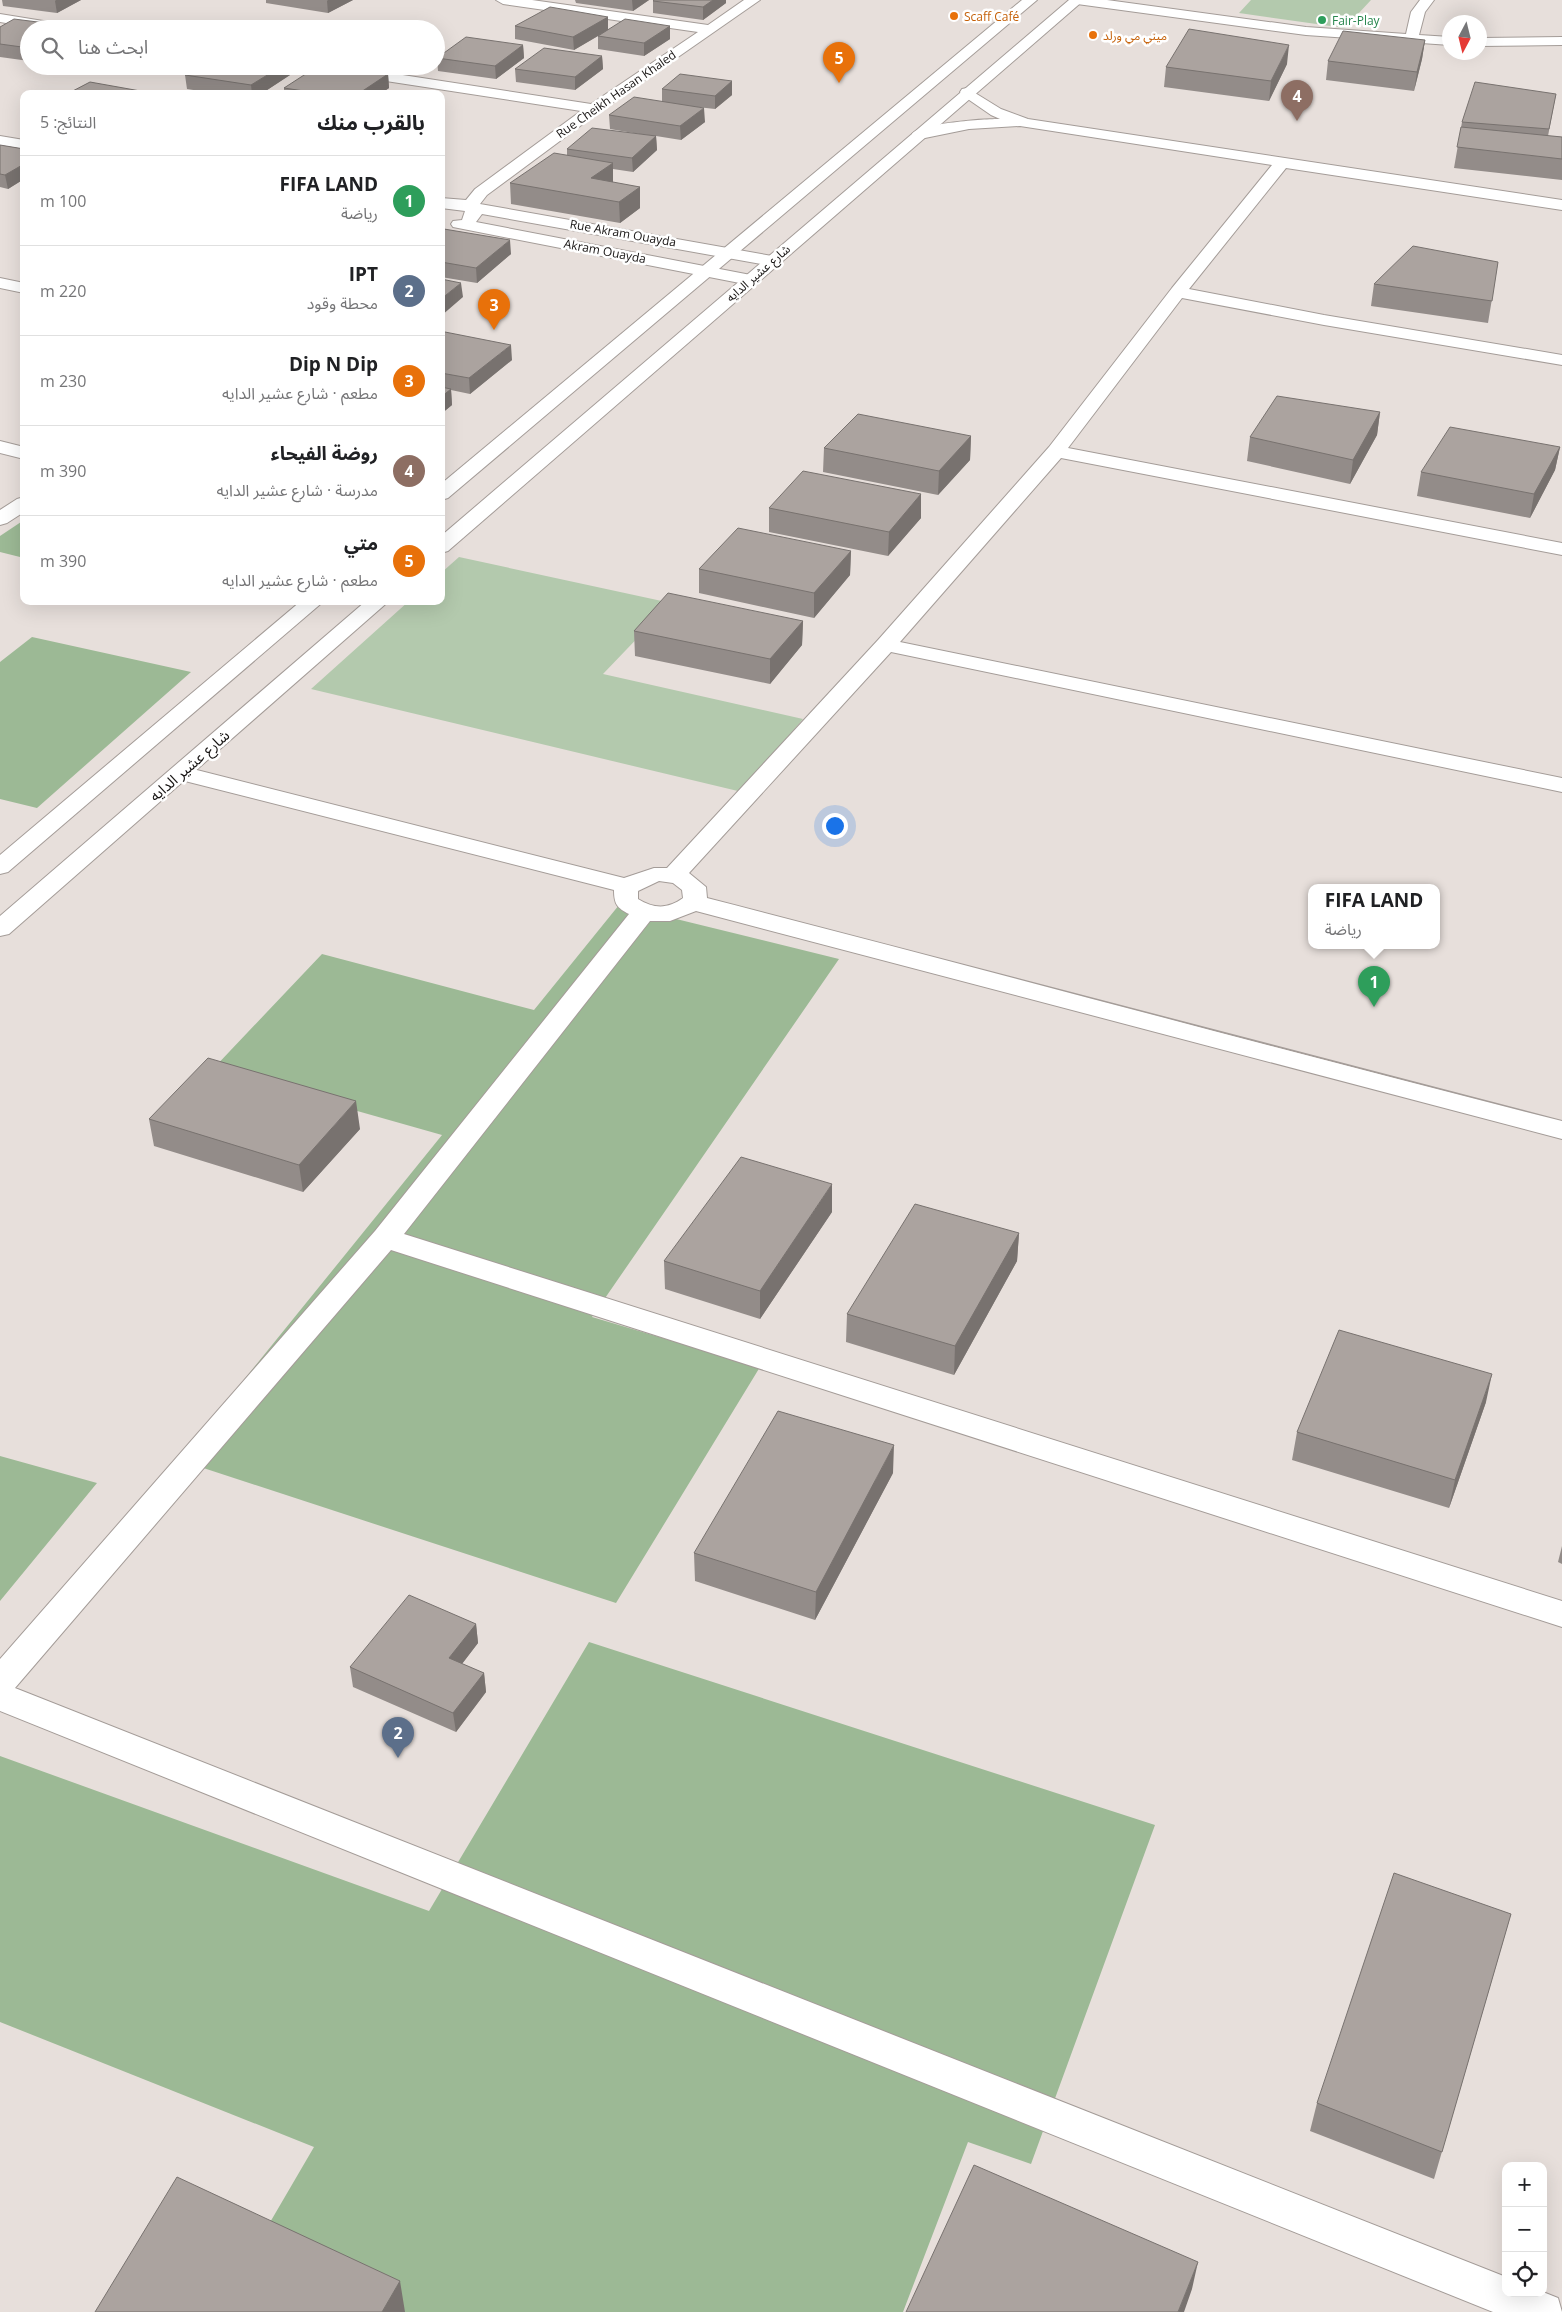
<!DOCTYPE html>
<html lang="ar">
<head>
<meta charset="utf-8">
<style>
  body { margin:0; font-family:"Open Sans","Noto Sans Arabic",sans-serif; background:#f6f6f6; color:#202124; direction:rtl }
  .controls { position:absolute; right:15px; bottom:15px; display:grid; overflow:hidden; border-radius:10px; box-shadow:0 5px 20px #0002 }
  .controls button { width:45px; height:45px; display:grid; place-items:center; padding:0; border:0; border-bottom:1px solid #e0e0e0; background:#fff; color:#202124; font:25px sans-serif }
  .compass { position:absolute; left:1442px; top:15px; width:45px; height:45px; border-radius:50%; background:#fff; box-shadow:0 5px 20px #0002; rotate:187deg }
  .you { position:absolute; left:834px; top:825px; width:18px; height:18px; margin:-12px; border:4px solid #fff; border-radius:50%; background:#1a73e8; box-shadow:0 0 0 8px #1a73e833 }
  .badge { display:grid; place-items:center; width:32px; height:32px; border-radius:50%; background:#248d43; color:#fff; font-size:16px; font-weight:700 }
  .pin { position:absolute; translate:-50% -41px; filter:drop-shadow(0 1px 2px #0008) }
  .pin::after { content:''; position:absolute; top:26px; width:18px; height:15px; background:inherit; clip-path:polygon(0 0,100% 0,50% 100%) }
  .popup { position:absolute; left:1308px; top:884px; width:132px; height:65px; box-sizing:border-box; display:grid; place-content:center; border-radius:10px; background:#fff; filter:drop-shadow(0 1px 4px #0005); font-size:16px; white-space:nowrap; color:#757577 }
  .popup b { font-size:19px; color:#202124 }
  .popup::after { content:''; position:absolute; left:50%; top:100%; margin-left:-10px; border:10px solid transparent; border-top-color:#fff }
  .list { margin:0; padding:0; list-style:none }
  h2 { display:flex; justify-content:space-between; align-items:center; height:65px; margin:0; padding:0 20px; font-size:21px }
  h2 small { font-size:16px; font-weight:400; color:#757577 }
  .list li { display:grid; grid-template-columns:32px 1fr auto; gap:15px; align-items:center; box-sizing:border-box; height:90px; padding:0 20px; border-top:1px solid #e0e0e0 }
  .list b { display:block; font-size:19px; white-space:nowrap }
  .list p { margin:0; font-size:16px; white-space:nowrap; color:#757577 }
  .list em { font-size:16px; font-style:normal; color:#757577 }
  .icon { flex:none; width:28px; height:28px; fill:none; stroke:currentColor; stroke-width:2; stroke-linecap:round; stroke-linejoin:round }
  .map { position:relative; flex:none; width:1562px; height:2312px; overflow:hidden; direction:ltr }
  .search { position:absolute; background:#fff; box-shadow:0 5px 20px #0002; left:20px; top:20px; width:425px; height:55px; display:flex; align-items:center; gap:12px; box-sizing:border-box; padding:0 18px; border-radius:28px; color:#757577; font-size:19px }
  .panel { position:absolute; background:#fff; box-shadow:0 5px 20px #0002; left:20px; top:90px; width:425px; height:515px; border-radius:10px; direction:rtl }
  .map>svg:first-child { display:block }
  .green { fill:#b3c9ad }
  .forest { fill:#9cb995 }
  .lines { fill:none; stroke-linecap:round; stroke-linejoin:round }
  .minor-casing { stroke:#a49c98; stroke-width:2 }
  .tertiary-casing { stroke:#a49c98; stroke-width:2 }
  .minor { fill:#fff; fill-rule:evenodd }
  .tertiary { fill:#fff; fill-rule:evenodd }
  .wall { fill:#938c89 }
  .shaded-wall { fill:#78726f }
  .building { fill:#aba39f; stroke:#78726f }
  .food-dot { fill:#e8710a; stroke:#fff; stroke-width:2 }
  .leisure-dot { fill:#2e9e5b; stroke:#fff; stroke-width:2 }
  .labels { text-anchor:middle; dominant-baseline:central; stroke-width:5; stroke-linejoin:round; paint-order:stroke }
  .far-food-label { font-size:12px; fill:#c56008; stroke:#fff; text-anchor:start }
  .far-leisure-label { font-size:12px; fill:#27864d; stroke:#fff; text-anchor:start }
  .far-street-label { font-size:12px; fill:#161312; stroke:#fff }
  .street-label { font-size:15px; fill:#161312; stroke:#fff }
</style>
</head>
<body>
<div class="map">
<svg width="1562" height="2312" viewBox="0 0 1562 2312">
  <rect width="100%" height="100%" fill="#e7dfdb"/>
  <path class="green" d="M1251,0H1371L1345,28L1239,13Z
    M459,557L671,603L603,674L803,719L742,792L311,689L409,601H441V573Z"/>
  <path class="forest" d="M24,520V558L0,552V536Z
    M32,637L191,672L37,808L0,799V662Z
    M619,905L839,959L592,1317L760,1367L616,1603L179,1460L442,1135L212,1070L322,954L534,1010Z
    M0,1456L97,1483L0,1601Z
    M589,1642L1155,1825L1031,2164L968,2142L903,2312H301L234,2284L314,2147L0,2022V1756L429,1911Z"/>
  <g class="lines">
    <defs>
      <path id="minor" d="M496,0H532L708,25L744,0H760L599,112L487,195L480,204L772,256L778,257L780,261L778,265L772,266L482,214L476,222L756,276L759,280L756,284L750,285L453,227L451,224L453,221L462,220L465,211L441,208V198L466,200L475,189L581,111L314,70L307,66H344L591,104L698,32L503,4Z
        M1070,0H1107L1306,27L1406,34L1411,12L1420,0H1434L1425,12L1419,35L1450,37V45L1306,35L1077,4Z
        M0,14L68,25L75,29H41L0,22Z
        M1562,37V45L1480,46V38Z
        M967,88L1001,109L1028,119L1562,200V210L1286,168L1189,289L1324,315L1562,355V365L1324,325L1182,298L1068,448L1562,543V555L1061,458L900,642L1562,778V792L891,652L689,873L706,887L707,898C992,971 1276,1049 1562,1121V1139L696,911L670,921H650L404,1234L1562,1601V1627L391,1250L15,1688L1506,2277V2293L1543,2292L1558,2298L1562,2312H1493L0,1711V1659L375,1231L629,914C617,908 614,904 614,890L173,778L170,773L173,768L181,766L624,878L654,868H667L878,640L1049,447L1172,288L1272,165L1020,126L969,129L920,139L915,137L912,134C920,123 985,119 1000,119L991,115L962,95L960,92L962,89ZM659,881L673,883L682,890L683,898C668,909 654,909 638,899V891Z
        M0,136L24,140V150L0,146Z
        M0,278L24,283V293L0,288Z
        M0,441L24,447V459L0,453Z
        M24,497V512L7,523L0,525V510L17,499Z"/>
      <path id="tertiary" d="M1022,0H1037L448,498L441,500V484Z
        M1069,0H1084L448,551L441,553V536Z
        M301,601H324L8,872L0,874V855Z
        M366,601H389L9,934L0,936V916Z"/>
    </defs>
    <use href="#minor" class="minor-casing"/>
    <use href="#tertiary" class="tertiary-casing"/>
    <use href="#minor" class="minor"/>
    <use href="#tertiary" class="tertiary"/>
  </g>
  <path class="wall" d="M2,0H81L57,13L3,6Z
    M266,0H353L328,13L266,3Z
    M575,0H649L633,11L576,3Z
    M654,0H726V3L703,20L653,13V1Z
    M608,17V29L670,26V39L644,56L598,49V36L574,50L515,39V26Z
    M0,27L29,29V61L0,57Z
    M1425,40L1422,59L1414,91L1326,80L1328,61Z
    M523,45L524,58L496,79L438,71L437,58Z
    M602,56L603,69L575,90L516,82L515,69Z
    M1287,64L1269,101L1164,87L1166,67Z
    M388,74L389,88L380,94H284V88Z
    M185,75H290L261,94H219L187,89Z
    M732,81V95L715,109L697,107L705,122L681,140L656,136L657,150L633,172L613,169V183L640,187V208L620,223L511,204L510,183L567,155V149L651,136L610,129L609,115L662,102V89Z
    M1556,94L1548,136L1562,137V180L1454,168L1462,122Z
    M0,145L24,149V179L8,189L0,187Z
    M441,231L511,254L477,283L441,277Z
    M1498,262L1488,323L1371,306L1374,284Z
    M441,335L512,360L470,394L451,390L452,405L441,414Z
    M1380,412L1377,435L1350,484L1247,461L1250,437Z
    M971,436L970,460L938,495L823,472L824,448Z
    M1560,447L1555,470L1530,518L1417,496L1421,472Z
    M921,494V518L888,556L769,532V508Z
    M851,551L850,575L814,618L699,593V569Z
    M803,621L802,645L770,684L635,656L634,631Z
    M149,1119L360,1129L303,1192L154,1146Z
    M832,1212L760,1319L665,1289L664,1261Z
    M1019,1233L1017,1261L954,1375L846,1342L847,1314Z
    M1486,1402L1449,1508L1292,1460L1297,1432Z
    M893,1473L815,1620L695,1581L694,1553Z
    M1562,1546V1564L1558,1562Z
    M476,1624L478,1643L462,1664L484,1673L486,1692L456,1732L353,1687L350,1667Z
    M1511,1914L1434,2179L1310,2131L1317,2103Z"/>
  <path class="shaded-wall" d="M56,0H81L57,13L55,1Z
    M328,0H353L328,13L327,1Z
    M632,0H649L633,11Z
    M713,0H726V3L703,20V7Z
    M608,17V30L574,50L573,37Z
    M670,26V39L644,56V43Z
    M1425,40L1422,59L1414,91L1417,72Z
    M523,45L524,58L496,79L495,66Z
    M1289,45L1287,64L1269,101L1271,81Z
    M602,56L603,69L575,90V77Z
    M282,66H289L290,75L261,94H252L251,85Z
    M388,74L389,88L380,94H358Z
    M732,81V95L715,109V96Z
    M704,108L705,122L681,140L680,126Z
    M656,136L657,150L633,172L632,158Z
    M613,163V184L591,178Z
    M24,164V179L8,189L5,175Z
    M640,187V208L620,223L619,202Z
    M510,240L511,254L477,283L476,268Z
    M461,283L463,297L441,316V299Z
    M511,345L512,360L470,394L469,378Z
    M451,389L452,405L441,414V397Z
    M1380,412L1377,435L1350,484L1353,460Z
    M971,436L970,460L938,495L939,471Z
    M1560,447L1555,470L1530,518L1534,494Z
    M921,494V518L888,556L889,532Z
    M851,551L850,575L814,618V593Z
    M803,621L802,645L770,684V659Z
    M356,1101L360,1129L303,1192L299,1165Z
    M832,1184V1212L760,1319V1291Z
    M1019,1233L1017,1261L954,1375L955,1346Z
    M1492,1374L1486,1402L1449,1508L1455,1480Z
    M894,1445L893,1473L815,1620L816,1592Z
    M476,1624L478,1643L451,1678L449,1658Z
    M484,1673L486,1692L456,1732L453,1713Z
    M1198,2262L1192,2289L1184,2312H1178Z
    M400,2281L405,2312H382Z"/>
  <path class="building" d="M654,0H713L703,7L653,1Z
    M550,7L608,17L573,37L515,26Z
    M14,19L77,27L75,29H29V48L0,44V27Z
    M625,19L670,26L644,43L598,36Z
    M1189,29L1289,45L1271,81L1166,67Z
    M1343,31L1425,40L1417,72L1328,61Z
    M466,37L523,45L495,66L437,58Z
    M544,48L602,56L575,77L515,69Z
    M200,66H282L251,85L185,75Z
    M318,66H334L388,74L358,94H324L284,88Z
    M680,74L732,81L715,96L662,89Z
    M90,82L146,92L143,94H67Z
    M1475,82L1556,94L1549,129L1462,122Z
    M634,97L704,108L680,126L609,115Z
    M1461,127L1562,137V159L1457,147Z
    M592,128L656,136L632,158L567,149Z
    M0,145L24,149V164L5,175L0,174Z
    M554,153L613,163L591,178L640,187L619,202L510,183Z
    M444,229L510,240L476,268L441,262V231Z
    M1413,246L1498,262L1492,301L1374,284Z
    M441,279L461,283L441,299Z
    M445,332L511,345L469,378L441,373V335Z
    M441,387L451,389L441,397Z
    M1277,396L1380,412L1353,460L1250,437Z
    M858,414L971,436L939,471L824,448Z
    M1450,427L1560,447L1534,494L1421,472Z
    M803,471L921,494L889,532L769,508Z
    M738,528L851,551L814,593L699,569Z
    M668,593L803,621L770,659L634,631Z
    M208,1058L356,1101L299,1165L149,1119Z
    M741,1157L832,1184L760,1291L664,1261Z
    M915,1204L1019,1233L955,1346L847,1314Z
    M1339,1330L1492,1374L1455,1480L1297,1432Z
    M778,1411L894,1445L816,1592L694,1553Z
    M409,1595L476,1624L449,1658L484,1673L453,1713L350,1667Z
    M1394,1873L1511,1914L1442,2152L1317,2103Z
    M974,2165L1198,2262L1178,2312H906Z
    M177,2177L400,2281L382,2312H95Z"/>
  <g class="food-dot">
    <circle cx="954" cy="16" r="5"/>
    <circle cx="1093" cy="35" r="5"/>
  </g>
  <circle class="leisure-dot" cx="1322" cy="20" r="5"/>
  <g class="labels">
    <g class="far-food-label">
      <text x="964" y="16">Scaff Café</text>
      <text x="1103" y="35">ميني مي ورلد</text>
    </g>
    <g class="far-leisure-label">
      <text x="1332" y="20">Fair-Play</text>
    </g>
    <g class="far-street-label">
      <text transform="translate(616 94) rotate(-35)">Rue Cheikh Hasan Khaled</text>
      <text transform="translate(623 233) rotate(10)">Rue Akram Ouayda</text>
      <text transform="translate(605 251) rotate(11)">Akram Ouayda</text>
      <text transform="translate(758 273) rotate(-41)">شارع عشير الدايه</text>
    </g>
    <g class="street-label">
      <text transform="translate(189 765) rotate(-41)">شارع عشير الدايه</text>
    </g>
  </g>
</svg>
<div class="controls">
<button>+</button>
<button>−</button>
<button><svg class="icon" aria-label="locate" viewBox="0 0 24 24"><circle cx="12" cy="12" r="6"/><path d="M12 2v4M12 18v4M2 12h4M18 12h4"/></svg></button>
</div>
<svg class="compass" viewBox="-18 -18 36 36"><path d="M0-13l5 13h-10z" fill="#e53935"/><path d="M0 13l5-13h-10z" fill="#757577"/></svg>
<div class="you"></div>
<div class="pin badge" style="left:1374px;top:1007px;background:#2e9e5b">1</div>
<div class="popup"><b>FIFA LAND</b>رياضة</div>
<div class="pin badge" style="left:398px;top:1758px;background:#5c6f8a">2</div>
<div class="pin badge" style="left:494px;top:330px;background:#e8710a">3</div>
<div class="pin badge" style="left:1297px;top:121px;background:#8d6e63">4</div>
<div class="pin badge" style="left:839px;top:83px;background:#e8710a">5</div>
<div class="search"><svg class="icon" aria-label="search" viewBox="0 0 24 24"><circle cx="10" cy="10" r="6"/><path d="M15 15l6 6"/></svg>ابحث هنا</div>
<section class="panel">
<h2>بالقرب منك<small>النتائج: 5</small></h2>
<ul class="list">
<li><span class="badge" style="background:#2e9e5b">1</span><div><b>FIFA LAND</b><p>رياضة</p></div><em>100 m</em></li>
<li><span class="badge" style="background:#5c6f8a">2</span><div><b>IPT</b><p>محطة وقود</p></div><em>220 m</em></li>
<li><span class="badge" style="background:#e8710a">3</span><div><b>Dip N Dip</b><p>مطعم · شارع عشير الدايه</p></div><em>230 m</em></li>
<li><span class="badge" style="background:#8d6e63">4</span><div><b>روضة الفيحاء</b><p>مدرسة · شارع عشير الدايه</p></div><em>390 m</em></li>
<li><span class="badge" style="background:#e8710a">5</span><div><b>متي</b><p>مطعم · شارع عشير الدايه</p></div><em>390 m</em></li>
</ul>
</section>
</div>
</body>
</html>
